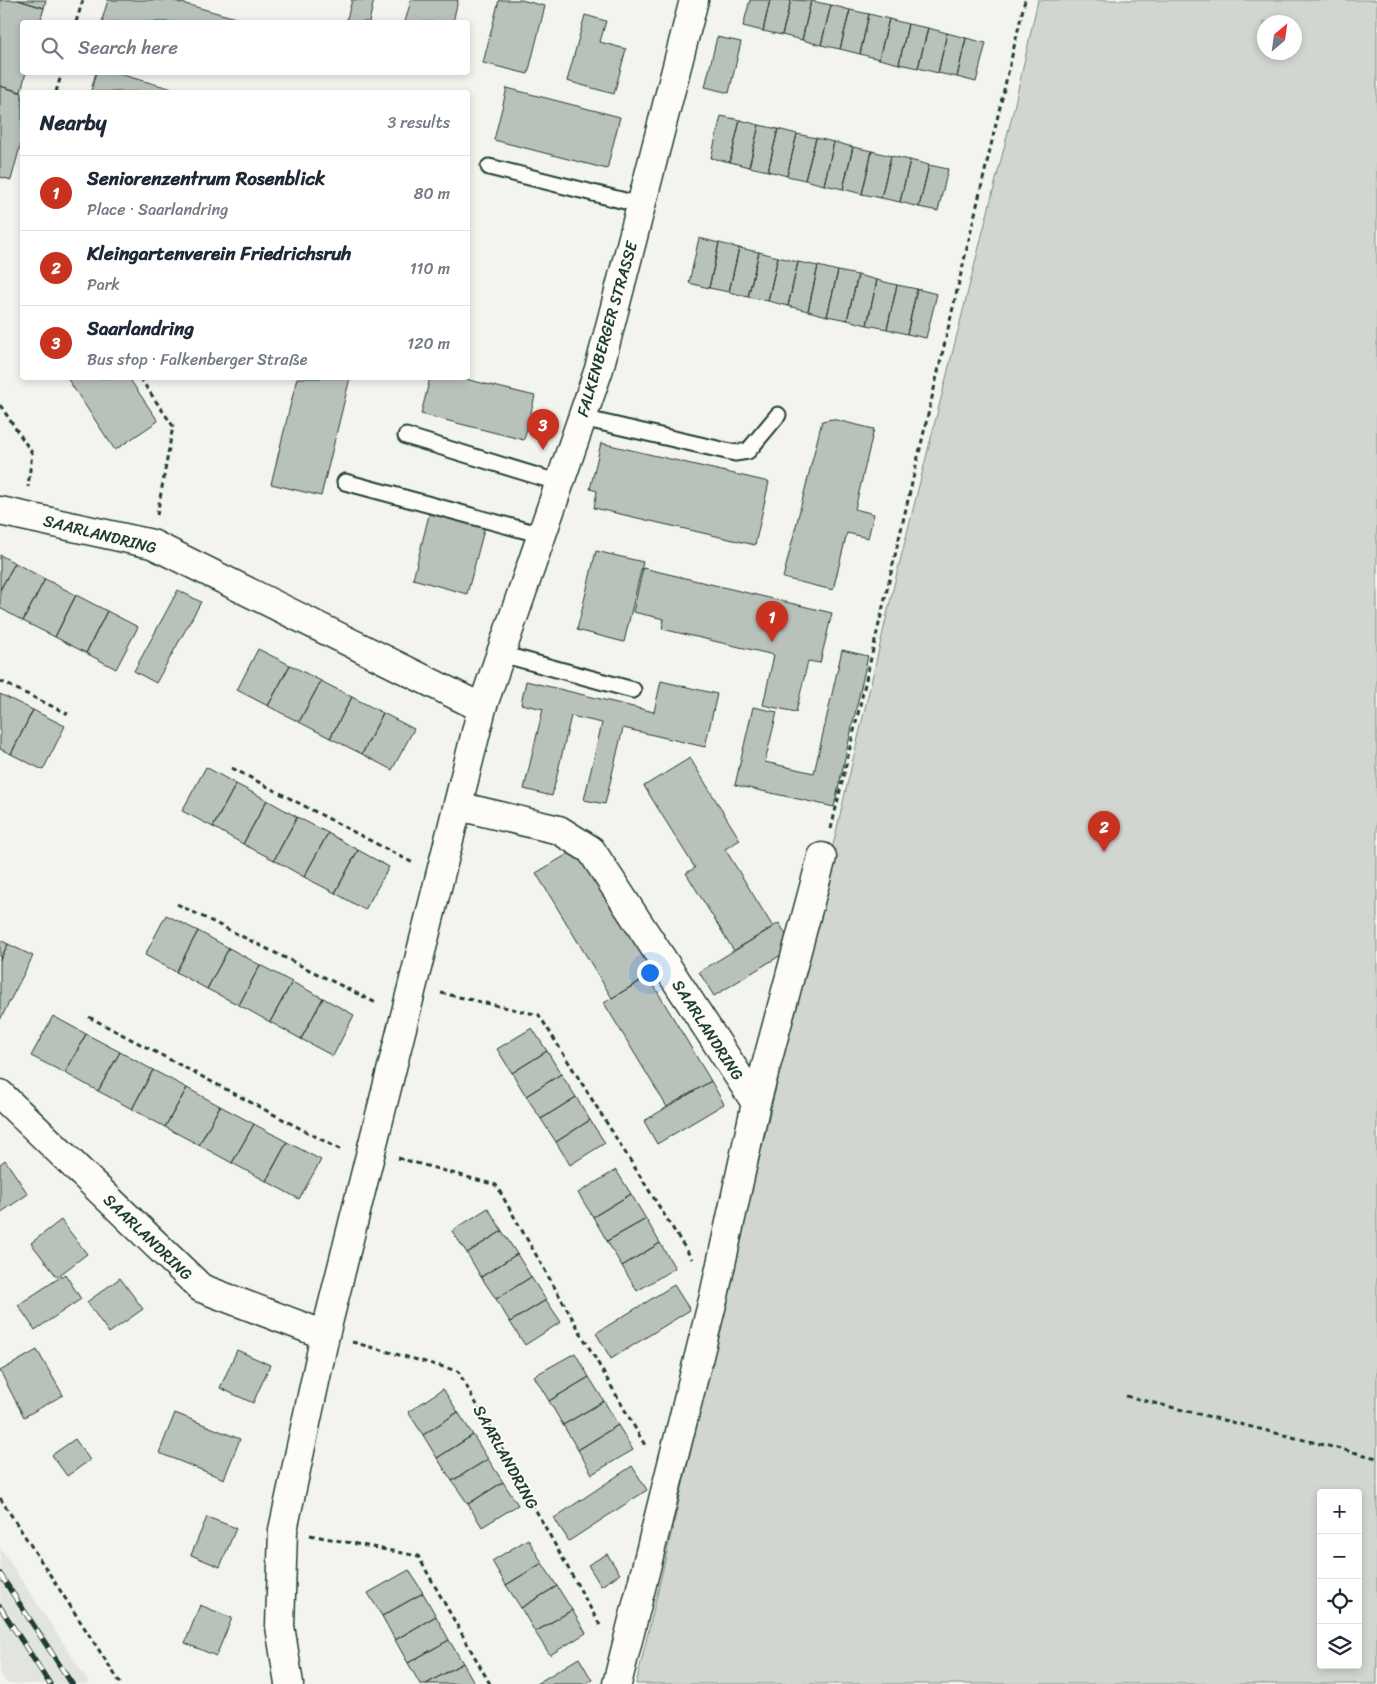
<!DOCTYPE html>
<html lang="en">
<head>
<meta charset="utf-8">
<style>
  body { margin:0; font-family:Sriracha,sans-serif; background:#f6f6f7; color:#1f2937 }
  .controls { position:absolute; right:15px; bottom:15px; display:grid; overflow:hidden; border-radius:5px; box-shadow:0 2px 8px #0003 }
  .controls button { width:45px; height:45px; display:grid; place-items:center; padding:0; border:0; border-bottom:1px solid #e0e1e3; background:#fff; color:#1f2937; font:25px sans-serif }
  .compass { position:absolute; left:1257px; top:15px; width:45px; height:45px; border-radius:50%; background:#fff; box-shadow:0 2px 8px #0003; rotate:29deg }
  .you { position:absolute; left:649px; top:972px; width:18px; height:18px; margin:-12px; border:4px solid #fff; border-radius:50%; background:#1a73e8; box-shadow:0 0 0 8px #1a73e833 }
  .badge { display:grid; place-items:center; width:32px; height:32px; border-radius:50%; background:#c8321e; color:#fff; font-size:16px; font-weight:700 }
  .pin { position:absolute; translate:-50% -41px; filter:drop-shadow(0 1px 2px #0008) }
  .pin::after { content:''; position:absolute; top:26px; width:18px; height:15px; background:inherit; clip-path:polygon(0 0,100% 0,50% 100%) }
  .list { margin:0; padding:0; list-style:none }
  h2 { display:flex; justify-content:space-between; align-items:center; height:65px; margin:0; padding:0 20px; font-size:21px }
  h2 small { font-size:16px; font-weight:400; color:#747a83 }
  .list li { display:grid; grid-template-columns:32px 1fr auto; gap:15px; align-items:center; box-sizing:border-box; height:75px; padding:0 20px; border-top:1px solid #e0e1e3 }
  .list b { display:block; font-size:19px; white-space:nowrap }
  .list p { margin:0; font-size:16px; white-space:nowrap; color:#747a83 }
  .list em { font-size:16px; font-style:normal; color:#747a83 }
  .icon { flex:none; width:28px; height:28px; fill:none; stroke:currentColor; stroke-width:2; stroke-linecap:round; stroke-linejoin:round }
  .map { position:relative; flex:none; width:1377px; height:1684px; overflow:hidden }
  .search { position:absolute; background:#fff; box-shadow:0 2px 8px #0003; left:20px; top:20px; width:450px; height:55px; display:flex; align-items:center; gap:12px; box-sizing:border-box; padding:0 18px; border-radius:5px; color:#747a83; font-size:19px }
  .panel { position:absolute; background:#fff; box-shadow:0 2px 8px #0003; left:20px; top:90px; width:450px; height:290px; border-radius:5px }
  .map>svg:first-child { display:block }
  .built { fill:#e2e5df }
  .green { fill:#d1d6d1; stroke:#788a82; fill-rule:evenodd }
  .building { fill:#b9c1bb; stroke:#1f3d34 }
  .lines { fill:none; stroke-linecap:round; stroke-linejoin:round }
  .service-casing { stroke:#1f3d34; stroke-width:19 }
  .minor-casing { stroke:#1f3d34; stroke-width:31 }
  .path { stroke:#1f3d34; stroke-width:3; stroke-dasharray:5 4; stroke-linecap:butt }
  .service { stroke:#fdfcf7; stroke-width:15 }
  .minor { stroke:#fdfcf7; stroke-width:28 }
  .rail-casing { stroke:#1f3d34; stroke-width:5.5 }
  .rail { stroke:#fdfcf7; stroke-width:4; stroke-dasharray:11; stroke-linecap:butt }
  .labels { text-anchor:middle; dominant-baseline:central; stroke-width:4; stroke-linejoin:round; paint-order:stroke }
  .street-label { font-size:16px; fill:#1f3d34; stroke:#fdfcf7 }
</style>
</head>
<body>
<div class="map">
<svg width="1377" height="1684" viewBox="0 0 1377 1684">
  <rect width="100%" height="100%" fill="#f4f4ef"/>
  <filter id="ink" filterUnits="userSpaceOnUse"><feTurbulence type="fractalNoise" baseFrequency=".02" numOctaves="2"/><feDisplacementMap in="SourceGraphic" scale="10" xChannelSelector="R" yChannelSelector="G"/><feConvolveMatrix kernelMatrix="1 2 1 2 8 2 1 2 1" color-interpolation-filters="sRGB"/></filter>
  <g filter="url(#ink)">
    <path class="built" d="M0,1547L90,1684H7L0,1673Z"/>
    <path class="green" d="M1038,0H1377V1684H636L894,585L1013,112ZM1264,22H1294V52H1264ZM1321,1493H1358V1665H1321Z"/>
    <path class="building" d="M0,0H18L44,8L40,22H22V72H26L21,92L0,86Z
      M18,0H46L44,8Z
      M108,0H171L250,22H111L102,20Z
      M352,0H374L369,22H346Z
      M411,0H458L453,22H405Z
      M499,0H521L545,6L528,74L483,63Z
      M750,0H770L763,31L743,26Z
      M770,0H791L782,35L763,31Z
      M791,0L811,1L802,40L782,35Z
      M811,1L831,5L821,45L802,40Z
      M831,5L850,10L840,49L821,45Z
      M850,10L869,14L860,54L840,49Z
      M869,14L889,19L879,59L860,54Z
      M585,15L606,21L600,42L626,49L614,94L567,81Z
      M889,19L908,24L899,64L879,59Z
      M908,24L928,28L918,68L899,64Z
      M928,28L947,33L938,73L918,68Z
      M947,33L966,38L957,77L938,73Z
      M717,37L741,42L729,93L705,87Z
      M966,38L986,43L976,82L957,77Z
      M96,72H112L183,92H97L91,91Z
      M0,86L22,93V139L11,180L0,177Z
      M507,88L620,117L607,169L494,140Z
      M721,116L740,120L730,162L711,158Z
      M740,120L759,125L749,167L730,162Z
      M759,125L778,129L768,171L749,167Z
      M778,129L797,134L787,176L768,171Z
      M797,134L816,138L805,180L787,176Z
      M816,138L834,142L824,185L805,180Z
      M834,142L853,147L843,189L824,185Z
      M853,147L872,151L862,194L843,189Z
      M872,151L891,156L881,198L862,194Z
      M891,156L910,160L900,202L881,198Z
      M910,160L929,165L919,207L900,202Z
      M929,165L948,169L938,211L919,207Z
      M699,238L719,243L709,288L689,283Z
      M719,243L739,248L729,292L709,288Z
      M739,248L759,252L748,297L729,292Z
      M759,252L778,257L768,301L748,297Z
      M778,257L798,262L788,306L768,301Z
      M798,262L818,266L808,311L788,306Z
      M818,266L838,271L827,316L808,311Z
      M838,271L858,275L847,320L827,316Z
      M858,275L877,280L867,325L847,320Z
      M877,280L897,285L887,329L867,325Z
      M897,285L917,289L907,334L887,329Z
      M917,289L937,294L926,338L907,334Z
      M67,378H129L158,421L115,450Z
      M297,378H350L321,496L271,484Z
      M430,378H461L535,396L524,440L421,414Z
      M832,419L874,429L855,509L874,514L868,538L847,533L833,590L783,578L822,421Z
      M601,443L769,482L755,545L594,508L597,491L590,489Z
      M430,511L485,526L467,594L413,579Z
      M596,551L643,562L624,642L577,630Z
      M0,555L15,563L0,590Z
      M15,563L45,579L23,621L0,608V590Z
      M643,568L832,613L820,663L808,661L796,712L763,705L774,655L662,629L664,619L633,612Z
      M45,579L76,595L55,637L23,621Z
      M178,590L201,602L156,683L134,671Z
      M76,595L107,611L86,653L55,637Z
      M107,611L138,627L116,669L86,653Z
      M258,649L290,665L268,706L237,690Z
      M842,650L868,656L834,807L735,785L753,707L777,712L765,762L814,773Z
      M290,665L321,681L299,722L268,706Z
      M321,681L352,697L330,738L299,722Z
      M526,681L654,712L661,681L717,694L705,747L623,728L605,804L584,800L602,723L571,716L552,796L524,789L543,709L521,704Z
      M0,694L33,710L11,754L0,749Z
      M352,697L383,713L362,754L330,738Z
      M33,710L65,726L43,770L11,754Z
      M383,713L414,729L392,770L362,754Z
      M690,758L740,840L725,849L773,927L734,951L686,873L695,868L644,786Z
      M206,767L236,784L213,827L182,811Z
      M236,784L267,800L243,844L213,827Z
      M267,800L297,817L274,860L243,844Z
      M297,817L328,833L304,877L274,860Z
      M328,833L358,850L335,893L304,877Z
      M583,845L658,971L612,998L536,873Z
      M358,850L389,867L365,910L335,893Z
      M166,915L198,931L176,972L145,955Z
      M779,923L794,947L714,996L699,972Z
      M198,931L229,948L207,989L176,972Z
      M0,940L8,944L0,960Z
      M8,944L33,956L0,1020V960Z
      M229,948L260,965L239,1005L207,989Z
      M260,965L292,982L270,1022L239,1005Z
      M648,976L711,1081L667,1107L604,1003Z
      M292,982L323,998L301,1039L270,1022Z
      M323,998L354,1015L333,1056L301,1039Z
      M53,1016L86,1034L65,1073L31,1056Z
      M532,1028L547,1051L512,1073L497,1049Z
      M86,1034L120,1052L98,1091L65,1073Z
      M547,1051L561,1074L526,1096L512,1073Z
      M120,1052L153,1070L132,1109L98,1091Z
      M153,1070L187,1088L165,1127L132,1109Z
      M561,1074L576,1097L541,1119L526,1096Z
      M711,1081L724,1104L657,1144L644,1121Z
      M187,1088L220,1106L199,1145L165,1127Z
      M576,1097L590,1120L556,1142L541,1119Z
      M220,1106L254,1124L232,1163L199,1145Z
      M590,1120L605,1143L570,1165L556,1142Z
      M254,1124L287,1142L266,1181L232,1163Z
      M287,1142L321,1160L299,1199L266,1181Z
      M5,1160L28,1194L0,1213V1164Z
      M616,1170L631,1194L593,1217L578,1193Z
      M631,1194L646,1219L607,1241L593,1217Z
      M488,1208L502,1231L467,1253L452,1231Z
      M646,1219L660,1243L622,1266L607,1241Z
      M61,1220L87,1254L57,1277L31,1243Z
      M502,1231L517,1254L481,1277L467,1253Z
      M660,1243L675,1268L637,1291L622,1266Z
      M517,1254L531,1277L496,1299L481,1277Z
      M65,1274L81,1299L35,1330L18,1305Z
      M531,1277L546,1300L510,1322L496,1299Z
      M120,1278L143,1309L109,1333L87,1302Z
      M674,1285L690,1310L611,1359L596,1333Z
      M546,1300L561,1322L525,1345L510,1322Z
      M37,1350L63,1395L24,1417L0,1371Z
      M237,1350L270,1365L253,1403L220,1388Z
      M575,1353L589,1377L549,1401L534,1376Z
      M589,1377L604,1401L563,1425L549,1401Z
      M443,1389L458,1412L423,1435L408,1412Z
      M604,1401L618,1425L578,1450L563,1425Z
      M458,1412L473,1435L437,1458L423,1435Z
      M175,1413L240,1439L224,1479L159,1453Z
      M618,1425L633,1450L592,1474L578,1450Z
      M473,1435L488,1459L452,1481L437,1458Z
      M75,1439L90,1460L67,1476L52,1455Z
      M488,1459L503,1482L468,1504L452,1481Z
      M632,1466L647,1490L569,1541L554,1518Z
      M503,1482L518,1505L482,1527L468,1504Z
      M207,1517L236,1528L220,1567L191,1555Z
      M528,1539L542,1563L506,1585L492,1561Z
      M607,1554L620,1574L601,1586L588,1565Z
      M542,1563L557,1586L521,1608L506,1585Z
      M409,1570L423,1593L382,1616L368,1593Z
      M557,1586L572,1610L535,1632L521,1608Z
      M423,1593L436,1616L395,1640L382,1616Z
      M200,1605L232,1618L216,1656L185,1643Z
      M572,1610L586,1633L550,1655L535,1632Z
      M436,1616L449,1640L408,1663L395,1640Z
      M449,1640L463,1663L426,1684H420L408,1663Z
      M579,1658L592,1680L585,1684H536Z
      M463,1663L475,1684H426Z"/>
    <g class="lines">
      <defs>
        <path id="service" d="M489,167L641,205
          M582,418L735,453L748,451L778,415
          M406,436L560,483
          M345,482L542,535
          M501,654L633,690"/>
        <path id="minor" d="M0,511L152,544L482,708
          M458,806L559,830L591,850L756,1103
          M0,1094L201,1288L325,1335
          M289,1684L280,1626L283,1530L325,1335L482,708L599,369L694,0
          M617,1684L714,1296L756,1103L822,857"/>
      </defs>
      <use href="#service" class="service-casing"/>
      <use href="#minor" class="minor-casing"/>
      <path class="path" d="M76,22L83,0
        M56,92L62,72
        M140,378L173,426L157,515
        M0,405L32,453L28,487
        M0,681L68,714
        M232,768L413,863
        M831,829L1025,0
        M177,904L378,1004
        M441,993L539,1015L692,1259
        M89,1017L343,1151
        M398,1158L496,1185L646,1447
        M352,1342L458,1371L601,1627
        M1126,1396L1377,1458
        M0,1498L121,1684
        M310,1535L418,1556L490,1684"/>
      <use href="#service" class="service"/>
      <use href="#minor" class="minor"/>
      <defs>
        <path id="rail" d="M0,1574L72,1684
          M0,1607L50,1684"/>
      </defs>
      <use href="#rail" class="rail-casing"/>
      <use href="#rail" class="rail"/>
    </g>
  </g>
  <g class="labels">
    <g class="street-label">
      <text transform="translate(607 329) rotate(-74)">FALKENBERGER STRASSE</text>
      <text transform="translate(100 534) rotate(14)">SAARLANDRING</text>
      <text transform="translate(708 1030) rotate(57)">SAARLANDRING</text>
      <text transform="translate(148 1237) rotate(44)">SAARLANDRING</text>
      <text transform="translate(506 1457) rotate(61)">SAARLANDRING</text>
    </g>
  </g>
</svg>
<div class="controls">
<button>+</button>
<button>−</button>
<button><svg class="icon" aria-label="locate" viewBox="0 0 24 24"><circle cx="12" cy="12" r="6"/><path d="M12 2v4M12 18v4M2 12h4M18 12h4"/></svg></button>
<button><svg class="icon" aria-label="layers" viewBox="0 0 24 24"><path d="M12 4l9 5-9 5-9-5zM3 14l9 5 9-5"/></svg></button>
</div>
<svg class="compass" viewBox="-18 -18 36 36"><path d="M0-13l5 13h-10z" fill="#e53935"/><path d="M0 13l5-13h-10z" fill="#747a83"/></svg>
<div class="you"></div>
<div class="pin badge" style="left:772px;top:642px">1</div>
<div class="pin badge" style="left:1104px;top:852px">2</div>
<div class="pin badge" style="left:543px;top:450px">3</div>
<div class="search"><svg class="icon" aria-label="search" viewBox="0 0 24 24"><circle cx="10" cy="10" r="6"/><path d="M15 15l6 6"/></svg>Search here</div>
<section class="panel">
<h2>Nearby<small>3 results</small></h2>
<ul class="list">
<li><span class="badge">1</span><div><b>Seniorenzentrum Rosenblick</b><p>Place · Saarlandring</p></div><em>80 m</em></li>
<li><span class="badge">2</span><div><b>Kleingartenverein Friedrichsruh</b><p>Park</p></div><em>110 m</em></li>
<li><span class="badge">3</span><div><b>Saarlandring</b><p>Bus stop · Falkenberger Straße</p></div><em>120 m</em></li>
</ul>
</section>
</div>
</body>
</html>
